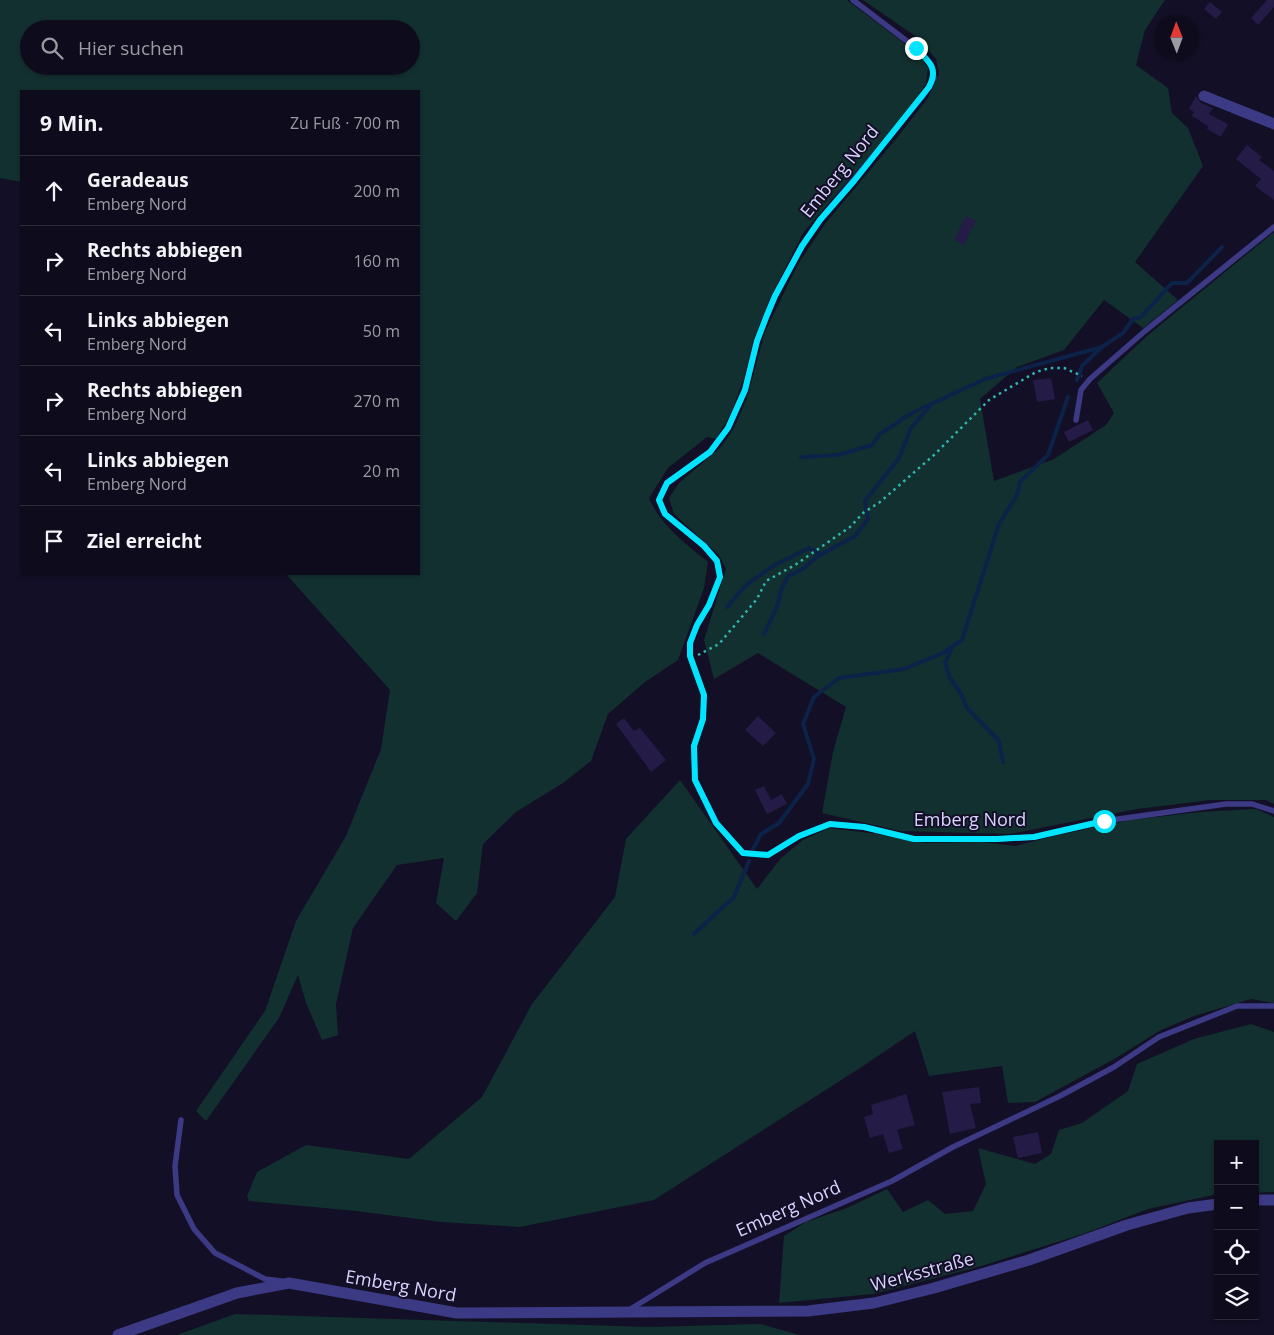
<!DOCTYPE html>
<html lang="de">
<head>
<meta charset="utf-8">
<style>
  body { margin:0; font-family:"Open Sans",sans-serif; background:#1c1929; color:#f1f3f6 }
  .controls { position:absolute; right:15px; bottom:15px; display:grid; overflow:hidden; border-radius:0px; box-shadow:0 1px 4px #0004 }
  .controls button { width:45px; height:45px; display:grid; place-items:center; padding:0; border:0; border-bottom:1px solid #2e2b3b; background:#0e0b1c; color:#f1f3f6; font:25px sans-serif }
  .compass { position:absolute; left:1154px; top:15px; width:45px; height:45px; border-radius:50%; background:#0e0b1c; box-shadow:0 1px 4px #0004; rotate:359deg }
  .stop { position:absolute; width:15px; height:15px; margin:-11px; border:4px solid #00e5ff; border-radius:50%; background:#fff }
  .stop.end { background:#00e5ff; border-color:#fff; box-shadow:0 1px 5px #0008 }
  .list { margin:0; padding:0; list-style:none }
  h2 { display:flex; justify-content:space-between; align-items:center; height:65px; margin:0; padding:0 20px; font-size:21px }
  h2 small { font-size:16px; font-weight:400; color:#9b9ba3 }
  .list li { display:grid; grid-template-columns:32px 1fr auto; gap:15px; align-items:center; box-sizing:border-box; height:70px; padding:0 20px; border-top:1px solid #2e2b3b }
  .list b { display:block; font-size:19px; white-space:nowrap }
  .list p { margin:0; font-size:16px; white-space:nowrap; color:#9b9ba3 }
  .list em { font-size:16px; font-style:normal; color:#9b9ba3 }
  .icon { flex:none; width:28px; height:28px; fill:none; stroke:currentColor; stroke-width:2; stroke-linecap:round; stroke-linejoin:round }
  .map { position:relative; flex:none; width:1274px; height:1335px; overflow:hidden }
  .search { position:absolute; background:#0e0b1c; box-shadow:0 1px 4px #0004; left:20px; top:20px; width:400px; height:55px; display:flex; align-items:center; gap:12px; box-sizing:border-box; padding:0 18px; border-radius:28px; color:#9b9ba3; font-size:19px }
  .panel { position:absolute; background:#0e0b1c; box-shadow:0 1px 4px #0004; left:20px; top:90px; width:400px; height:485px; border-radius:0px }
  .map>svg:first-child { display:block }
  .green { fill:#12302f; fill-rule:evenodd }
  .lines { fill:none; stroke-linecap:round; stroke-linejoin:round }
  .stream { stroke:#0c2248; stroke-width:4 }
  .building { fill:#241b47 }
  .path { stroke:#2fb8b0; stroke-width:2.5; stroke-dasharray:2.5 4; stroke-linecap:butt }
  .service { stroke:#3d3a85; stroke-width:5.5 }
  .minor { stroke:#3d3a85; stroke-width:11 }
  .route { stroke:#00e5ff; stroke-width:6 }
  .labels { text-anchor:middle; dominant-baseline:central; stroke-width:4; stroke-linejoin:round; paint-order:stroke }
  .street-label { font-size:18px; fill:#d9d4ff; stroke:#130f26 }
</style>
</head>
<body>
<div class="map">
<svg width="1274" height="1335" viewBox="0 0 1274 1335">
  <rect width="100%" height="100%" fill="#130f26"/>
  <path class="green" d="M0,0H847L917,53L928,68L926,83L908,112L803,233L769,300L753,341L744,378L731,413L716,439L707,437L668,468L649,498C660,525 686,544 708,562L704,588L678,660L645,682L608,714L591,761L563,783L516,812L483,844L477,893L456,921L436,903L444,858L397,865L353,928L336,1004L338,1035L322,1040L306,1003L298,975L279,1018L206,1121L196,1111L265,1011L296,921L346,836L381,749L390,690L286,574H419V91H21V182L0,178ZM29,29H411V66H29Z
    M863,0H1165L1145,30L1136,65L1168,88L1172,113L1188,128L1203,166L1135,262L1178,300L1143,328L1104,300L1064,350L1017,367L980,399L994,481L1054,459L1106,425L1114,413L1097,383L1148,335L1274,232V804L1266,800H1211L1137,809L1010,834L900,831L822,813L833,752L846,707L758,653L714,679L704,640L726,569L719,555L674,514L669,498L679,483L720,448L733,430L747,398L765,332L798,264L825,224L896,139L928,98L939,74L936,59L918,38Z
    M680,780L757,889L781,858L803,840L829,828L878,834L925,843L981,842L1015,846L1058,835L1130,820L1200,812L1256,809L1274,817V1003L1251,999L1194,1016L1161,1030L1116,1058L1035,1102L1008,1103L1002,1066L929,1076L915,1031L860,1068L654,1200L520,1227L441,1222L356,1211L249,1201L247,1196L257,1172L306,1145L409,1159L482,1097L532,1004L615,897L626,839Z
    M1251,1024L1274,1032V1192L1255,1193V1144H1218V1194L1148,1209L1086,1233L978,1267L873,1294L779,1303L784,1236L806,1222L847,1208L887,1189L903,1212L928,1200L945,1214L973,1211L986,1184L978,1148L1035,1164L1051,1154L1059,1130L1082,1123L1128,1091L1137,1064L1194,1039Z
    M235,1314L648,1327L760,1324L800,1335H177Z"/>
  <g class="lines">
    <path class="stream" d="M1077,380L1082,366L1102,347L1123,333L1133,319L1141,317L1172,283H1187L1222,247
      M801,457L838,455L872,445L880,434L912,413L985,379L1102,347
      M727,607L746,585L773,566L809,548L821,555
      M764,634L777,607L781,590L788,576L803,569L815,558L855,536L868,519L865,501L899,458L911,428L930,406
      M952,648L945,663L950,678L961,694L967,708L999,741L1003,762
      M753,849L761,834L779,823L808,784L814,759L803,724L814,697L839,678L904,669L943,653L962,640L999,524L1017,495L1020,482L1048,455L1068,397
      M694,934L734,897L749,861"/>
  </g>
  <path class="building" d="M1267,0H1274V7L1258,25L1251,18Z
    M1210,2L1222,12L1216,19L1204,9Z
    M1196,96L1201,103L1213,108L1209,114L1228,124L1221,137L1207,129L1208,126L1192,116L1194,112L1189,109Z
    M1247,145L1262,157L1259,160L1274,171V200L1255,186L1261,179L1236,159Z
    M966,216L976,221L964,245L954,240Z
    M1051,378L1055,399L1037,402L1033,380Z
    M1088,420L1093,430L1069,442L1064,432Z
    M758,716L776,733L763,746L745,730Z
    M624,718L634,731L640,728L666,760L651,772L616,724Z
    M764,786L771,800L782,794L787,804L767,814L755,790Z
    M979,1087L981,1103L970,1104L976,1128L950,1134L942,1092Z
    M906,1094L915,1125L897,1130L903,1149L889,1153L883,1134L870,1138L864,1117L873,1114L871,1105Z
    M1038,1132L1042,1153L1018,1158L1013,1137Z"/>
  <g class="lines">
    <path class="path" d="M698,655L719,644L757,599L766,581L795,565L850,527L863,513L880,502L934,455L989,400L1036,372L1050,368H1064L1082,376"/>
    <path class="service" d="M853,0L916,48L931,64L934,78L923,96L820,220L802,246L775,296L767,315L757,341L745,390L728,428L710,452L667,483L659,500L665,514L704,545L717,561L720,577L709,605L697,625L690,643V656L704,695L703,719L694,746L695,780L717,823L743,853L768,855L799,836L829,824L864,827L914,839H997L1034,837L1104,821L1226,804H1252L1274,811
      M1076,420L1081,390L1090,379L1145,331L1274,227
      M181,1120L175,1166L177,1195L194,1229L215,1253L265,1279L281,1281
      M629,1310L705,1263L892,1181L953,1147L1060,1096L1114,1067L1159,1037L1237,1006H1274"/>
    <path class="minor" d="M1204,96L1274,124
      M1255,1200H1274
      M118,1335L237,1293L289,1283L457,1313L808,1311L874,1303L934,1288L1029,1260L1127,1225L1188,1208L1218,1204"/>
  </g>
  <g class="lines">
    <path class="route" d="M916,48C929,62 939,68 929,87L854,181L820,220L802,246L775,296L767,315L757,341L745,390L728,428L710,452L667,483L659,500L665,514L704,546L717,561L720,577L709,605L697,625L690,643V656L704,695L703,719L694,746L695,780L716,823L743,853L768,855L799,836L830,824L864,827L914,839H997L1034,837L1104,821"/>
  </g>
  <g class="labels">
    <g class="street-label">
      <text transform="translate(839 171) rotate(-51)">Emberg Nord</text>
      <text x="970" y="819">Emberg Nord</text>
      <text transform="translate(788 1208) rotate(-24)">Emberg Nord</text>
      <text transform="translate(922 1271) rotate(-15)">Werksstraße</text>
      <text transform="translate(401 1285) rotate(10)">Emberg Nord</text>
    </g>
  </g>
</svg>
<div class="controls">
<button>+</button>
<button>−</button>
<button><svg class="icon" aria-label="locate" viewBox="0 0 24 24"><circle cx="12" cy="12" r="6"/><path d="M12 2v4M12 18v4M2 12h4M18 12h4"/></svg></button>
<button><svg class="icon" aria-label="layers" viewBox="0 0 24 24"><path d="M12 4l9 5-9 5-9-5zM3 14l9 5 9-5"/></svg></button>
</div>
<svg class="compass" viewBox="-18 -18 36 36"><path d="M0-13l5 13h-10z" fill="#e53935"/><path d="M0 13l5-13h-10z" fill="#9b9ba3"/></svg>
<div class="stop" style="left:1104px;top:821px"></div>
<div class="stop end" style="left:916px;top:48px"></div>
<div class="search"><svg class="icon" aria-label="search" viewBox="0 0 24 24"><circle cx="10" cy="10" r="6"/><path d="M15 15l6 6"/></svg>Hier suchen</div>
<section class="panel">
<h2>9 Min.<small>Zu Fuß · 700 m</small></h2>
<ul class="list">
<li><svg class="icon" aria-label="ahead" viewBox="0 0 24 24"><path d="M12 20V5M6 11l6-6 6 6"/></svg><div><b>Geradeaus</b><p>Emberg Nord</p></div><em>200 m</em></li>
<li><svg class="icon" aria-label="right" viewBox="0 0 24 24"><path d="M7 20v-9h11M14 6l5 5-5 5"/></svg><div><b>Rechts abbiegen</b><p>Emberg Nord</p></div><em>160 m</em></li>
<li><svg class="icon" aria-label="left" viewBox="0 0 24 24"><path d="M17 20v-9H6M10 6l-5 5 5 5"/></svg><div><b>Links abbiegen</b><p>Emberg Nord</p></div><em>50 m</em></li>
<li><svg class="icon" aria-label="right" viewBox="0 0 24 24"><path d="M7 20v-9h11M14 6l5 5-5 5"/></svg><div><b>Rechts abbiegen</b><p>Emberg Nord</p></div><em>270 m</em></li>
<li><svg class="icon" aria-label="left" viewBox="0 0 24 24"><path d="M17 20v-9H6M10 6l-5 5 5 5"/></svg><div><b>Links abbiegen</b><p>Emberg Nord</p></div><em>20 m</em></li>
<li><svg class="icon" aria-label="arrive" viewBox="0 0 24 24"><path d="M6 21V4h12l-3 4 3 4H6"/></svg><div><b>Ziel erreicht</b></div></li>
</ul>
</section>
</div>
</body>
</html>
